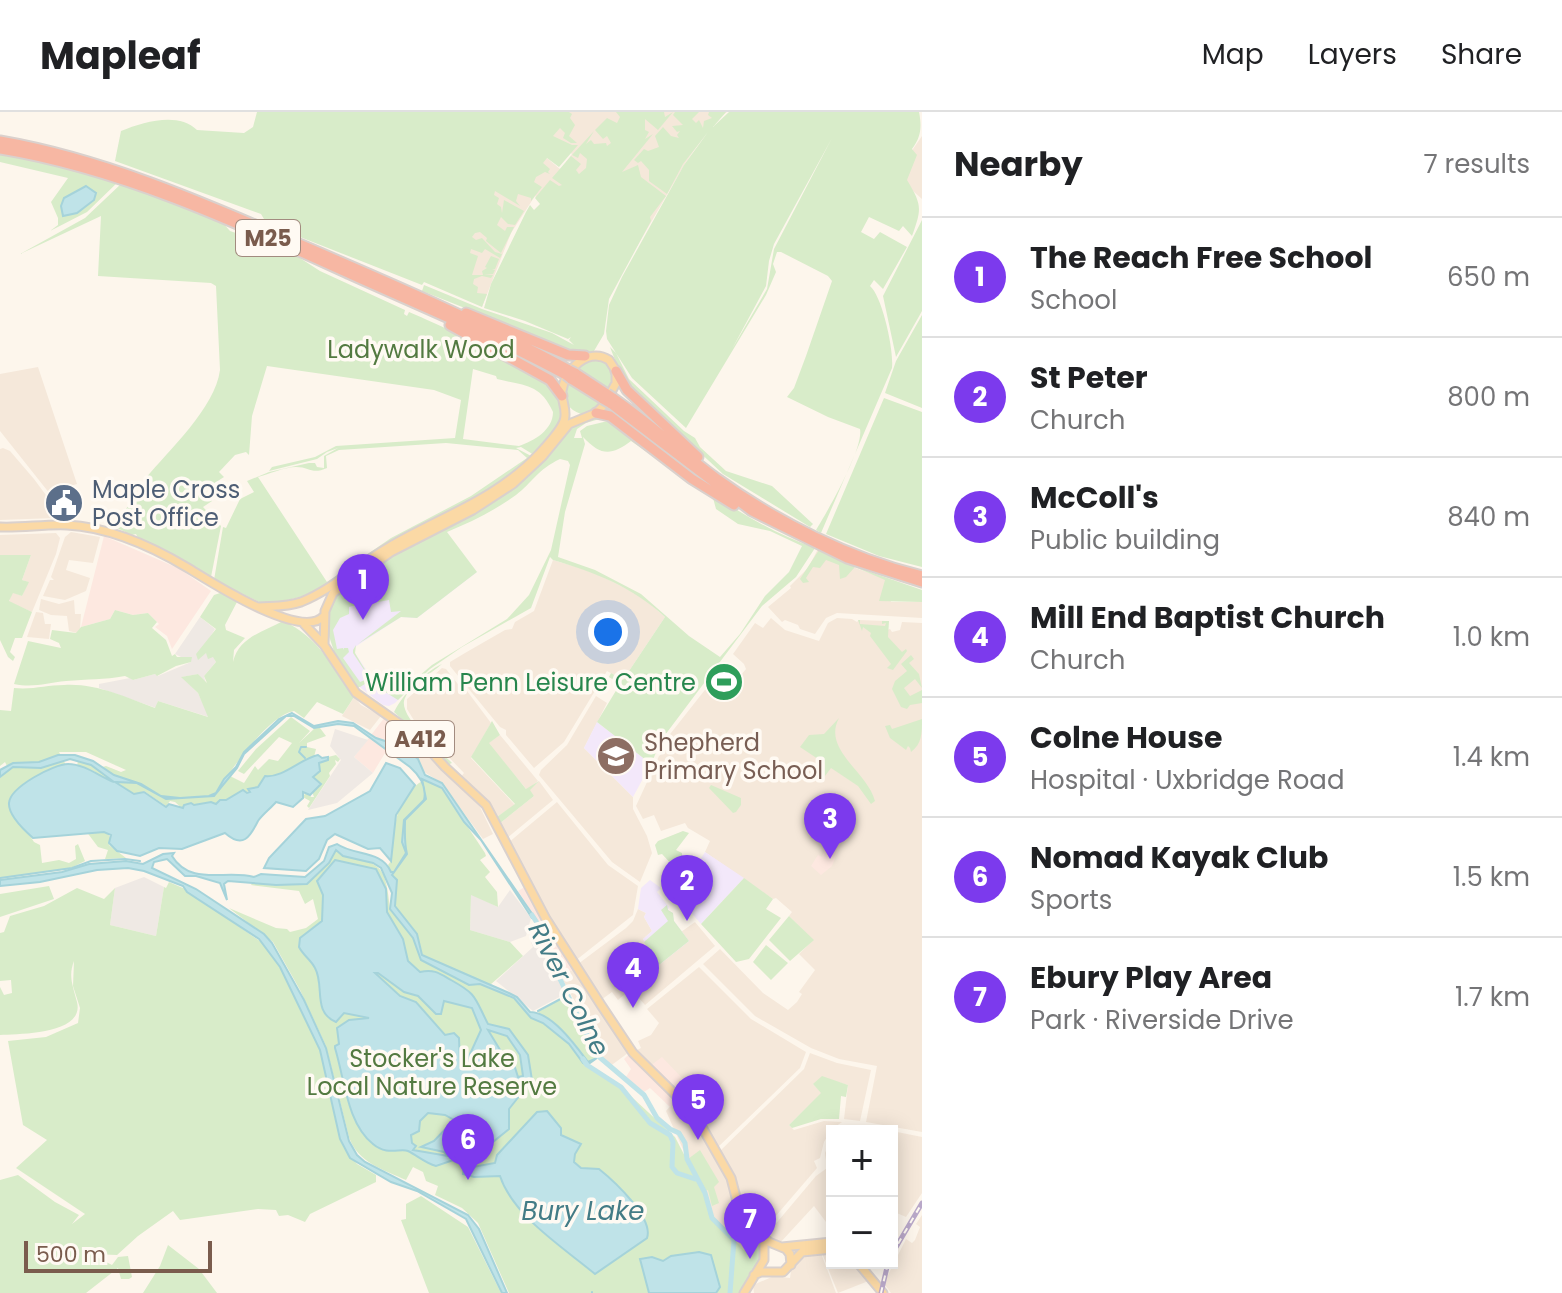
<!DOCTYPE html>
<html lang="en">
<head>
<meta charset="utf-8">
<style>
  body { margin:0; font-family:Poppins,sans-serif; background:#f2f2f2; color:#202124 }
  .controls { position:absolute; right:24px; bottom:24px; display:grid; overflow:hidden; border-radius:0px; box-shadow:0 4px 20px #0003 }
  .controls button { width:72px; height:72px; display:grid; place-items:center; padding:0; border:0; border-bottom:2px solid #e0e0e0; background:#fff; color:#202124; font:40px sans-serif }
  .scale { position:absolute; left:24px; bottom:20px; width:188px; box-sizing:border-box; padding-left:8px; border:4px solid #7a5c4d; border-top:0; font-size:22px; line-height:28px; white-space:nowrap; color:#7a5c4d; -webkit-text-stroke:6px #fffaf3; paint-order:stroke }
  .you { position:absolute; left:608px; top:520px; width:28px; height:28px; margin:-20px; border:6px solid #fff; border-radius:50%; background:#1a73e8; box-shadow:0 0 0 12px #1a73e833 }
  .badge { display:grid; place-items:center; width:52px; height:52px; border-radius:50%; background:#7c3aed; color:#fff; font-size:26px; font-weight:700 }
  .pin { position:absolute; translate:-50% -66px; filter:drop-shadow(0 2px 4px #0008) }
  .pin::after { content:''; position:absolute; top:42px; width:28px; height:24px; background:inherit; clip-path:polygon(0 0,100% 0,50% 100%) }
  .list { margin:0; padding:0; list-style:none }
  h2 { display:flex; justify-content:space-between; align-items:center; height:104px; margin:0; padding:0 32px; font-size:34px }
  h2 small { font-size:26px; font-weight:400; color:#757577 }
  .list li { display:grid; grid-template-columns:52px 1fr auto; gap:24px; align-items:center; box-sizing:border-box; height:120px; padding:0 32px; border-top:2px solid #e0e0e0 }
  .list b { display:block; font-size:30px; white-space:nowrap }
  .list p { margin:0; font-size:26px; white-space:nowrap; color:#757577 }
  .list em { font-size:26px; font-style:normal; color:#757577 }
  .map { position:relative; flex:none; width:922px; height:1181px; overflow:hidden }
  header { display:flex; align-items:center; gap:48px; box-sizing:border-box; height:112px; padding:0 40px; background:#fff; border-bottom:2px solid #e0e0e0 }
  header strong { font-size:38px }
  nav { display:flex; gap:44px; margin-inline-start:auto; font-size:28px }
  main { display:flex }
  aside { flex:1; background:#fff }
  .map>svg:first-child { display:block }
  .residential { fill:#f5e8da }
  .commercial { fill:#fde8e0 }
  .industrial { fill:#efe9e4 }
  .education { fill:#f3e8fa }
  .green { fill:#d8ecc9; fill-rule:evenodd }
  .water { fill:#bfe3e8; stroke:#a5d3da; stroke-width:2; fill-rule:evenodd }
  .lines { fill:none; stroke-linecap:round; stroke-linejoin:round }
  .stream { stroke:#a5d3da; stroke-width:2 }
  .river { stroke:#bfe3e8; stroke-width:5 }
  .primary-casing { stroke:#dad1cd; stroke-width:11 }
  .motorway-casing { stroke:#dad1cd; stroke-width:13 }
  .primary { stroke:#fbd9a5; stroke-width:7 }
  .motorway { stroke:#f7b7a3; stroke-width:9 }
  .rail-casing { stroke:#b9a8c9; stroke-width:5 }
  .rail { stroke:#fffaf3; stroke-width:2; stroke-dasharray:6; stroke-linecap:butt }
  .motorway-bridge-casing { stroke:#dad1cd; stroke-width:13; stroke-linecap:butt }
  .motorway-bridge { stroke:#f7b7a3; stroke-width:9 }
  .labels { text-anchor:middle; dominant-baseline:central; stroke-width:7; stroke-linejoin:round; paint-order:stroke }
  .shield { fill:#fffaf3; stroke:#a28b7f; stroke-width:2 }
  .shield-label { font-size:22px; font-weight:bold; fill:#7a5c4d }
  .park-label { font-size:24px; fill:#537a41; stroke:#fffaf3 }
  .service-label { font-size:24px; fill:#4e5e75; stroke:#fffaf3; text-anchor:start }
  .leisure-label { font-size:24px; fill:#27864d; stroke:#fffaf3; text-anchor:end }
  .education-label { font-size:24px; fill:#785e54; stroke:#fffaf3; text-anchor:start }
  .water-label { font-size:26px; font-style:italic; fill:#437c86; stroke:#fffaf3 }
</style>
</head>
<body>
<header>
<strong>Mapleaf</strong>
<nav><a>Map</a><a>Layers</a><a>Share</a></nav>
</header>
<main>
<div class="map">
<svg width="922" height="1181" viewBox="0 0 922 1181">
  <rect width="100%" height="100%" fill="#fdf6ec"/>
  <path class="residential" d="M533,0H727L715,9L686,50L618,167L535,84L511,121L482,195L431,118L518,22L560,57L580,63L566,50L572,42L527,8Z
    M922,24V87L895,63Z
    M38,255L77,372L70,374L57,390L54,383L50,382L0,319V262Z
    M3,336L10,339L34,367L60,402L55,406L0,408V337Z
    M71,420L100,425L93,451L69,448L66,458L90,466L86,479L65,488L43,484L50,468H54L51,465L65,425Z
    M56,421L60,426L56,442L32,500L9,490L12,480L22,484L28,470L22,468L31,443H0V423Z
    M818,437L847,453L887,467L891,490H922V506L837,501L826,506L815,522L800,517L798,513L785,508L782,510L768,495L791,476L790,474L808,456Z
    M553,448L593,460L641,484L665,505L623,568L607,559L564,630L534,656L506,623V618L500,615L450,554V550L465,541L505,518L512,517L515,510L534,499Z
    M41,487L59,492L74,488L75,502H81L80,518L77,521L69,519L67,504L51,503L39,498Z
    M36,500L43,501L45,512H51L49,527L27,525Z
    M771,506L785,518L819,529L828,511L837,506L852,507L857,510L859,508L886,509L887,518L890,517L892,520L900,518L902,510L922,511V1020L866,1010L877,954L839,947L811,936L755,904L703,852L720,837L763,881L788,898L797,890L802,882L799,880L815,858L799,842L813,828L789,804L792,800L776,786L773,787L705,740L710,729L688,716L685,711L661,719L654,703L643,707L636,694L659,644L667,637V626L708,574L723,585L746,557L744,552L733,542L755,511L763,516Z
    M442,556L446,557L461,576L464,575L491,611L471,646L515,693L497,705L482,684L460,666L464,661L415,610L407,597V587Z
    M596,584L607,591L584,636L633,685V697L647,724L652,741L640,770L612,750L539,663L541,658L567,633Z
    M354,585L361,593L381,604L370,618L342,604Z
    M500,623L538,669L527,678L488,631Z
    M418,633L480,695L493,722L483,727L442,671L395,642Z
    M539,669L553,688L506,727L499,712L534,684L529,678Z
    M557,690L608,753L638,774L633,803L575,849L508,731Z
    M638,797L646,801L644,805L652,819L643,827L659,853L689,829L681,820L695,810L715,834L645,893L631,877L618,888L612,880L601,888L578,852L626,816L633,809Z
    M699,855L751,907L806,940L800,956L717,1036L694,997L703,989L690,973L656,951L650,954L635,939L641,936L638,929L651,923L659,911L647,897Z
    M576,856L628,941L609,955L586,918L583,905L561,864Z
    M810,941L837,951L871,958L860,1009L844,1007L848,973L838,970L813,972L822,981L789,1013L794,1018L824,1009L842,1010L832,1017L824,1030L820,1046L814,1049L817,1056L762,1120H760L745,1103L719,1040L804,957Z
    M675,989L711,1033L729,1067L745,1111L761,1129L755,1134L744,1138L713,1105L666,999Z
    M892,1019L922,1025V1081L906,1105L892,1099Z
    M832,1026V1118L814,1094L779,1132L768,1125V1121L816,1064L827,1056L825,1041Z
    M922,1103V1181H891L885,1173L886,1167L906,1127L912,1131L915,1128L920,1115L916,1112Z
    M821,1139H832V1151H856L871,1168L838,1181Z
    M821,1141L836,1181H754L753,1173L774,1164L790,1166L791,1159L803,1142Z"/>
  <path class="commercial" d="M104,424L180,457L211,479L172,537L167,524L155,515L159,512L148,501L133,503L115,498L110,507L81,515Z
    M385,605L410,622L411,627L407,632L385,641L373,661L354,645Z
    M830,724L842,728L832,754L821,763L811,754L818,743L822,745Z
    M528,773L576,856L561,864L547,825L518,779Z
    M629,942L676,989L670,995L650,976L644,980L626,965L631,957L624,947Z
    M662,945L704,989L697,996L694,997L650,954Z"/>
  <path class="industrial" d="M200,505L215,517L202,538L214,545L216,550L204,564L206,572L198,562L182,565L198,581L209,605L158,589L156,596L99,576V572L130,566L133,568L155,562L158,564L191,550L175,542Z
    M335,617L368,628L354,645L373,661L337,691L308,698L341,648L330,634Z
    M144,765L164,775L156,824L110,813L115,776Z
    M510,778L531,806L526,824L510,830L470,818L471,782L498,795Z
    M538,817L565,882L533,899L496,869L533,835L531,830Z"/>
  <path class="education" d="M477,460L417,506L401,505L355,535V541L375,571L399,587L395,591L389,594L383,593L357,573L336,545L329,524L334,489Z
    M597,610L651,652L633,685L584,636Z
    M705,740L744,766L701,812L674,781L681,772L678,768L696,754Z
    M650,768L661,776L657,780L669,795L668,798L673,801L674,809L689,829L659,853L643,827L652,819L644,805L646,801L638,797L641,776Z"/>
  <path class="green" d="M257,0H569L572,2L570,6L575,13L569,24L577,31H571L563,26L565,21L560,16L553,24L572,33H578L559,55L547,46L543,51L550,57L548,60L550,62L545,60L536,65L534,70L542,75L531,89V86L518,82L516,89L520,94L495,79L494,83L499,86L497,92L501,95L502,101L504,88L524,99L515,113L508,112L501,105L497,113L505,119L507,115H514L501,141L486,129L487,126L480,120L475,121L472,125L476,128L482,126L495,140L502,142L500,146L485,137L482,141L471,137L470,141L478,144L472,163H483L482,159L487,156L485,155L491,144L499,147L495,157H492L495,158L493,162L484,163H493L491,166L482,164L474,167L473,172L478,175L477,181L487,182L482,195L424,170L422,173L267,112L261,102L115,49L121,19C145,9 179,0 197,18L244,21L253,15Z
    M616,0H664L665,5L673,0L658,18L645,7V18L649,20L645,27L653,22L622,60L638,53L641,65L666,84L650,105L651,109L609,187L604,222L594,239L580,242L422,179L424,173L482,197L552,221L574,233L569,228L571,225L568,227L525,209L484,196L491,172L526,100L530,93L534,98L540,92L535,86L550,68L559,74L562,73L552,66L571,44L581,52L576,58L579,62L586,56L587,47L580,41L578,46L572,43L594,19L586,32L591,28L594,32L606,31L607,34L611,31L607,24L603,27L595,18L607,6L617,11L620,5Z
    M675,0H699L692,7L696,11L699,8L703,16L704,9L712,6L708,3L709,0H726L713,15L729,0H919C922,15 921,25 912,37L917,43L907,68C922,93 922,96 912,124L903,114L899,119L869,105L861,120L874,127L880,120L907,135L883,177L874,168L870,174C882,184 894,237 892,256L821,421L816,418C826,402 864,336 860,317L828,305L787,285L794,276L806,244L832,169L828,164L781,140H777L773,152L776,160L766,183L686,316L632,266L607,227L606,219L609,193L622,165L684,53L708,20L683,52L667,82L649,69V58L641,49L638,51L634,48L644,37L648,39L659,35L655,24L663,15L671,24L679,26L677,23L680,19L677,20L672,14L683,13L673,3ZM832,26L774,137L767,177L732,237L766,174L769,149L774,132Z
    M0,41L119,69L87,100L50,119L58,113V106L51,90L68,66L0,50Z
    M122,71L223,111L230,119L289,139L320,159L405,198L404,202L407,204L409,200C437,212 550,262 560,286C563,294 562,303 561,311L534,343L521,335L516,336L533,345L488,381L327,473L300,485L271,492L259,490L214,468L223,415L226,416L240,387L254,380L247,369L269,360L309,351H315L317,355L324,356V344L338,336L327,340L317,347L269,359L272,355L315,345L336,334L455,326L461,288L434,278L267,254L252,304L249,343L246,340L235,343L219,360L224,365L213,372L211,369H206L192,382L206,379L212,389L203,395L221,414L211,465L173,443L138,426L136,422L132,423L108,412L110,407L114,410L142,379L145,367C169,338 215,296 220,258L216,174L211,171L98,164L101,104L20,142L85,106ZM473,257L496,264L497,267C524,274 540,271 553,300C553,318 534,329 519,334L463,327ZM446,331L518,338L527,346L471,384L391,426L327,470L258,365C269,362 285,355 296,355C310,355 312,363 327,356L326,344L339,338Z
    M922,108V199L896,245L883,184Z
    M922,203V296L885,281L896,249Z
    M610,235L616,241L629,267L684,319L695,326L700,335L726,359L772,374L813,412L810,415L723,362L623,269Z
    M604,247L616,264L611,279L576,257L584,248Z
    M568,269L603,291L598,297L585,303C567,299 561,286 568,269Z
    M884,286L922,300V455L879,444L826,422Z
    M597,302L606,305L586,311L577,317L574,326H582L580,319L587,314L612,308C676,356 739,409 815,436L796,465L762,494L662,627L651,652L597,610L620,572L609,565L611,561L623,568L665,505C633,475 594,460 553,448L550,445L531,496L462,535L430,557L398,588L374,573L353,541V538L356,533L355,541C366,559 375,579 399,581L432,553L507,507L529,483L551,438L570,353L568,349L560,347C537,358 533,370 516,383C494,399 471,410 447,420L477,460L417,506L401,505L358,532L401,499L391,500L389,488L378,490L376,482L367,484L368,490L349,495V502L340,506L333,518L337,537L343,536V538L344,536H348L349,540L343,546L360,570L365,568L368,570L360,575H356L336,545L329,524L325,522L331,487L338,479L376,451L486,393L573,311ZM583,325C601,344 611,344 631,329L713,386L716,397L738,412L770,419L802,434L789,460L765,484L740,522L720,545L689,524L641,482L595,458L558,445L565,400L585,332Z
    M819,438L853,454L922,478V490L879,489L885,468L855,455L846,465L840,467L839,453L826,448L820,456L813,455L806,466L809,470L803,471L800,467Z
    M0,443H31L22,468L29,470L22,484L13,481L9,489L32,500L22,526H15L10,540L15,545L13,549L8,545L0,528Z
    M223,480L237,490L225,513L226,518L245,526L234,538L233,550C239,525 263,520 283,509C317,524 334,555 354,585L343,602L317,590L304,606L294,599C271,603 241,645 228,663L244,671L255,654L258,658L269,647L278,649L292,631L279,625L244,662L238,659L256,637L291,605L310,619L299,631L315,616H320L326,624L307,631V635L316,637L314,645L279,662L265,665L258,675L249,677L247,681L243,679L216,693L184,698L175,690L170,689L166,694L144,679L136,684L106,670L94,659L77,655L78,648L99,656L106,654L121,660L126,658L86,640H59L67,655L10,694L34,730L40,733L42,751L59,748L69,751L76,747L75,734L78,732L85,749L69,757L0,767V666L9,658L5,650L0,654V598L11,599L14,576C32,578 47,573 64,573C96,571 125,585 155,596L158,589L208,605L198,581L181,565L198,562L207,571L204,564L216,550L213,545L208,547L206,541L198,548L196,542L216,517L200,505L214,483Z
    M115,498L133,503L148,501L157,510L152,516L166,528L172,544L175,542L177,545H192L191,550L176,554L157,564L155,562L133,568L125,564C104,568 87,567 66,569C47,571 33,576 14,572L28,529L61,536L59,531L50,527L52,518L76,521L81,515L110,507Z
    M858,508H860V512L885,514L886,511L882,512V509H889L888,525L902,540L906,537L907,539L893,558L887,556L891,552L870,524L871,521L863,515L862,519Z
    M911,543L914,547L909,551L919,562L922,576L915,567L904,576L910,584L922,578V591L910,593L907,597L901,595L892,577L895,569L907,559L901,552Z
    M442,552C431,562 412,571 405,586C396,603 440,639 452,651L447,653L432,635L394,600C404,581 423,561 442,552Z
    M839,606C822,638 867,659 875,689L871,692L858,674L831,656L822,668L812,662L821,649L800,635L809,623L824,622Z
    M922,607C922,621 922,632 911,640L910,636L908,634L906,638L890,626L885,614L890,613L892,617Z
    M492,609L500,623L489,631L526,677L539,669L530,678L534,684L499,712L497,705L515,692L471,645Z
    M336,643L340,647L338,650L335,648L336,652L329,661L330,664L309,696L307,694L310,689L301,684L308,681L311,685H314C309,673 312,657 322,648L325,650L328,645Z
    M424,668L442,676L485,741L486,744L480,748L490,760L485,765L497,780L498,795L471,783L470,818L510,830L523,844L490,873L422,843L417,822L395,794L397,768L391,761L388,753L391,749C394,718 394,685 424,668Z
    M711,673L741,686V693L736,700L733,701L709,676Z
    M105,718L110,725L109,733L126,746L105,747L108,738L98,735L86,719Z
    M683,719L689,721L676,738L682,741V747L694,753L678,768L674,755L662,742L658,743L655,733L658,729Z
    M335,735C376,759 385,741 390,797L413,826L421,848L469,873L480,872L514,886L531,906L543,911L569,932L583,951L621,975L675,1025L691,1056L688,1047L700,1038L719,1070L714,1075L719,1091L712,1094L708,1078L705,1079L713,1105L744,1138L761,1129L759,1151L742,1181H509L478,1111L462,1096L435,1083L438,1074L426,1069L423,1060L413,1055L406,1068C384,1058 357,1050 349,1025L326,934L300,878L273,830L229,796L276,816L287,817L290,820L306,816L318,807L313,787L305,792L299,779L251,773L254,768L300,771L324,753Z
    M744,766L773,787L766,797L781,806L749,847L736,850L701,812Z
    M169,770L185,777L264,832L280,855L320,938L344,1036L357,1052L376,1063V1070L310,1102L305,1110L288,1103L279,1104L276,1098L258,1097L180,1108L173,1099L138,1124L117,1143L91,1142L112,1153L118,1145L128,1144L132,1165L129,1167H121L118,1156L86,1181H0V1068L18,1063L55,1090L79,1103L72,1112L85,1102L16,1056L47,1028L23,1013L8,929L46,925L78,911L80,896L73,874L74,849C68,864 73,874 77,890C85,922 20,922 0,923V875L4,883L12,881L11,868L0,869V821L4,820L10,804L44,794L77,776L104,787L115,776L110,813L156,824L164,775L166,776Z
    M49,774L54,787L0,805V782Z
    M667,793L668,798L673,801L674,809L689,829L659,853L644,830L668,809L661,798Z
    M789,804L814,828L790,849L769,828Z
    M766,833L788,851L771,868L753,850Z
    M568,883L597,946L589,951L571,927L538,900Z
    M822,964L848,973L846,985L841,984L839,1007H821L792,1016L789,1013L821,981L813,972Z
    M421,1084L468,1115L501,1181H429L401,1108L406,1107V1092Z
    M168,1133L199,1157L217,1181H143L160,1154Z"/>
  <path class="water" d="M86,74L96,81L94,88L77,101L63,104L61,94L64,86Z
    M292,601L314,614L338,609L353,611L376,626L403,635L418,647L425,663L442,671L535,806H532L481,728L464,710L442,676L422,667L426,687L405,708C405,720 404,730 407,742L392,763L397,768L395,794L417,822L422,843L509,881L517,885L530,900C552,900 576,934 588,950L597,946L587,953L583,951L569,932L543,911L531,906L514,886L480,872L469,873L421,848L413,826L390,797L392,781L381,756L373,751L343,744L336,738L329,751L307,772L276,773L228,769L224,772L227,788L220,771L196,764H185L167,747L154,750L152,756L196,777L264,822L272,831L304,888L326,936L349,1029L357,1043L365,1050L468,1103L479,1117L507,1181H502L466,1107L417,1079L391,1070L350,1046L340,1027L320,938L280,855L259,827L187,780L183,774L144,759L128,756L97,758L40,770L0,774V768L62,760L89,752L126,749L143,752L163,742L174,741L172,744C191,775 226,757 254,765L261,762L305,765L324,749L329,735L337,732C354,744 382,738 391,760H394L406,741L402,730L404,708L424,688C427,675 419,663 410,655L354,614L338,612L314,616L294,604H286L244,642L237,656L214,684L166,687L137,671L115,670L134,682L144,680L166,695L169,692L183,696L184,693L191,691L194,693L211,690L216,692L220,688H226L243,678L247,681L250,680L248,677L258,675L265,664C283,666 300,647 318,643L322,646L328,645V648L319,651L320,659L313,665L321,672L310,683L303,680V686L293,695L276,690C271,696 262,703 258,709C250,725 243,737 225,721L182,737L159,736L140,744L117,739L109,731L111,723L104,720L33,726C25,719 8,703 9,691C10,675 54,652 68,652C85,652 100,665 114,670L91,653L70,647L41,656L13,655L0,665V658L13,651L39,650L58,643H75L93,649L114,663L141,672L161,684L180,686L209,684L216,681L224,667L236,655L244,640L279,607Z
    M386,651L400,656L415,673L396,703L391,749L380,736L368,737L335,722L327,728L319,747L306,759L264,756L269,746L306,707L325,704L370,679Z
    M335,748L376,757L386,777L387,800L403,827L408,849L420,860C434,857 439,861 451,868C478,883 474,885 488,912L509,917L528,943L532,968L509,997V1017L483,1038L436,1054C425,1051 418,1044 408,1039C400,1036 387,1044 373,1032C347,1011 345,969 335,936V934L339,932L337,916L349,908L369,906L344,901L336,910C312,900 325,874 315,856C311,848 303,843 299,835L300,826L322,809L323,783L317,769ZM375,861H378L404,880L418,884L436,902H441L444,889L472,896L481,918L465,953L460,954L459,926L454,921L445,923L416,890L400,884ZM488,918L507,924L520,943L523,964L518,965L512,946H505ZM428,1001L445,1003L454,1008L434,1029L421,1035L444,1040L448,1044L413,1038L416,1034L412,1031L411,1023L419,1019L420,1009Z
    M547,999L561,1016V1023L581,1032L575,1042L574,1050L581,1056L599,1057C614,1069 654,1106 647,1126L595,1162C564,1136 513,1104 500,1064L474,1065L463,1062L464,1054L473,1055L495,1051L497,1043L537,1000Z
    M699,1140L711,1143L720,1175L716,1181H649L640,1147L652,1145L663,1149L671,1144Z"/>
  <g class="lines">
    <path class="stream" d="M305,646L299,640L301,635H306
      M0,766L72,756L91,749L125,747L140,749
      M538,899L568,883
      M592,1181V1180"/>
    <path class="river" d="M532,803L543,820L559,865L597,943L644,983L657,1006L670,1017L679,1021L685,1031L687,1047L705,1081L712,1106L734,1128L730,1181
      M583,947L587,953L621,975L650,1011L670,1023L673,1030L672,1055L677,1061L695,1067"/>
    <defs>
      <path id="primary" d="M0,415C22,416 45,412 67,413C108,415 153,435 188,456C211,470 302,529 324,504
        M259,495C273,494 287,495 301,490C333,477 359,452 389,435C440,405 497,387 539,342C547,333 560,320 564,309C568,298 561,289 562,279C565,257 588,235 609,248L616,259V271L604,293L596,301L569,312L542,345L513,372L473,398L391,440L333,481L325,499L324,533
        M304,512L324,533L356,581L417,624L445,655L486,693L546,807L601,893L633,941L694,1001L731,1066L738,1093L748,1111L769,1130L786,1137L790,1142L791,1153
        M782,1135L832,1130
        M858,1151L883,1181
        M754,1163L761,1160H783L802,1140L832,1137
        M744,1181L764,1148V1128"/>
      <path id="motorway" d="M0,29C104,47 202,90 299,132C390,171 481,210 569,258
        M0,37C122,57 238,111 350,162C423,195 496,225 566,263
        M466,201L568,243L585,244
        M450,213L550,268L562,284
        M616,259L627,278L698,345
        M575,261L607,282
        M571,267L603,287
        M613,286C649,311 681,340 716,366C777,410 849,446 922,464
        M610,291L752,399L847,446L922,470
        M596,301L610,304L692,367L734,393"/>
    </defs>
    <use href="#primary" class="primary-casing"/>
    <use href="#motorway" class="motorway-casing"/>
    <use href="#primary" class="primary"/>
    <use href="#motorway" class="motorway"/>
    <defs>
      <path id="rail" d="M892,1142L922,1091
        M881,1181L888,1151"/>
    </defs>
    <use href="#rail" class="rail-casing"/>
    <use href="#rail" class="rail"/>
    <defs>
      <path id="motorway-bridge" d="M569,258L575,261
        M566,263L571,267
        M607,282L613,286
        M603,287L610,291"/>
    </defs>
    <use href="#motorway-bridge" class="motorway-bridge-casing"/>
    <use href="#motorway-bridge" class="motorway-bridge"/>
  </g>
  <defs>
    <symbol id="civic-disc" viewBox="-11 -11 22 22"><circle r="9.5" fill="#5c6f8a" stroke="#fffaf3"/><path d="M-.6-6.5H3V-4.5H.6V-3L4-1V1h2V6H-6V1h2V-1L-.6-3ZM-1.2 2.5V6h2.4V2.5Z" fill="#fff"/></symbol>
    <symbol id="stadium-disc" viewBox="-11 -11 22 22"><circle r="9.5" fill="#2e9e5b" stroke="#fffaf3"/><path d="M0-5a6.5 5 0 1 0 0 10a6.5 5 0 1 0 0-10ZM-3.5-1.8h7v3.6h-7Z" fill="#fff"/></symbol>
    <symbol id="school-disc" viewBox="-11 -11 22 22"><circle r="9.5" fill="#8d6e63" stroke="#fffaf3"/><path d="M0-5L7-2L0 1L-7-2ZM-4 1L0 2.5L4 1V4Q0 6-4 4Z" fill="#fff"/></symbol>
  </defs>
  <g fill-rule="evenodd">
    <use href="#civic-disc" x="42" y="369" width="44" height="44"/>
    <use href="#stadium-disc" x="702" y="548" width="44" height="44"/>
    <use href="#school-disc" x="594" y="622" width="44" height="44"/>
  </g>
  <g class="labels">
    <g class="shield">
      <rect x="236" y="108" width="64" height="36" rx="6"/>
      <rect x="386" y="609" width="68" height="36" rx="6"/>
    </g>
    <g class="shield-label">
      <text x="268" y="126">M25</text>
      <text x="420" y="627">A412</text>
    </g>
    <g class="park-label">
      <text x="421" y="237">Ladywalk Wood</text>
      <text x="432" y="946">Stocker's Lake<tspan x="432" dy="28">Local Nature Reserve</tspan></text>
    </g>
    <g class="service-label">
      <text x="92" y="377">Maple Cross<tspan x="92" dy="28">Post Office</tspan></text>
    </g>
    <g class="leisure-label">
      <text x="696" y="570">William Penn Leisure Centre</text>
    </g>
    <g class="education-label">
      <text x="644" y="630">Shepherd<tspan x="644" dy="28">Primary School</tspan></text>
    </g>
    <g class="water-label">
      <text transform="translate(569 877) rotate(63)">River Colne</text>
      <text x="583" y="1099">Bury Lake</text>
    </g>
  </g>
</svg>
<div class="controls">
<button>+</button>
<button>−</button>
</div>
<div class="scale">500 m</div>
<div class="you"></div>
<div class="pin badge" style="left:363px;top:508px">1</div>
<div class="pin badge" style="left:687px;top:809px">2</div>
<div class="pin badge" style="left:830px;top:747px">3</div>
<div class="pin badge" style="left:633px;top:896px">4</div>
<div class="pin badge" style="left:698px;top:1028px">5</div>
<div class="pin badge" style="left:468px;top:1068px">6</div>
<div class="pin badge" style="left:750px;top:1147px">7</div>
</div>
<aside>
<h2>Nearby<small>7 results</small></h2>
<ul class="list">
<li><span class="badge">1</span><div><b>The Reach Free School</b><p>School</p></div><em>650 m</em></li>
<li><span class="badge">2</span><div><b>St Peter</b><p>Church</p></div><em>800 m</em></li>
<li><span class="badge">3</span><div><b>McColl's</b><p>Public building</p></div><em>840 m</em></li>
<li><span class="badge">4</span><div><b>Mill End Baptist Church</b><p>Church</p></div><em>1.0 km</em></li>
<li><span class="badge">5</span><div><b>Colne House</b><p>Hospital · Uxbridge Road</p></div><em>1.4 km</em></li>
<li><span class="badge">6</span><div><b>Nomad Kayak Club</b><p>Sports</p></div><em>1.5 km</em></li>
<li><span class="badge">7</span><div><b>Ebury Play Area</b><p>Park · Riverside Drive</p></div><em>1.7 km</em></li>
</ul>
</aside>
</main>
</body>
</html>
